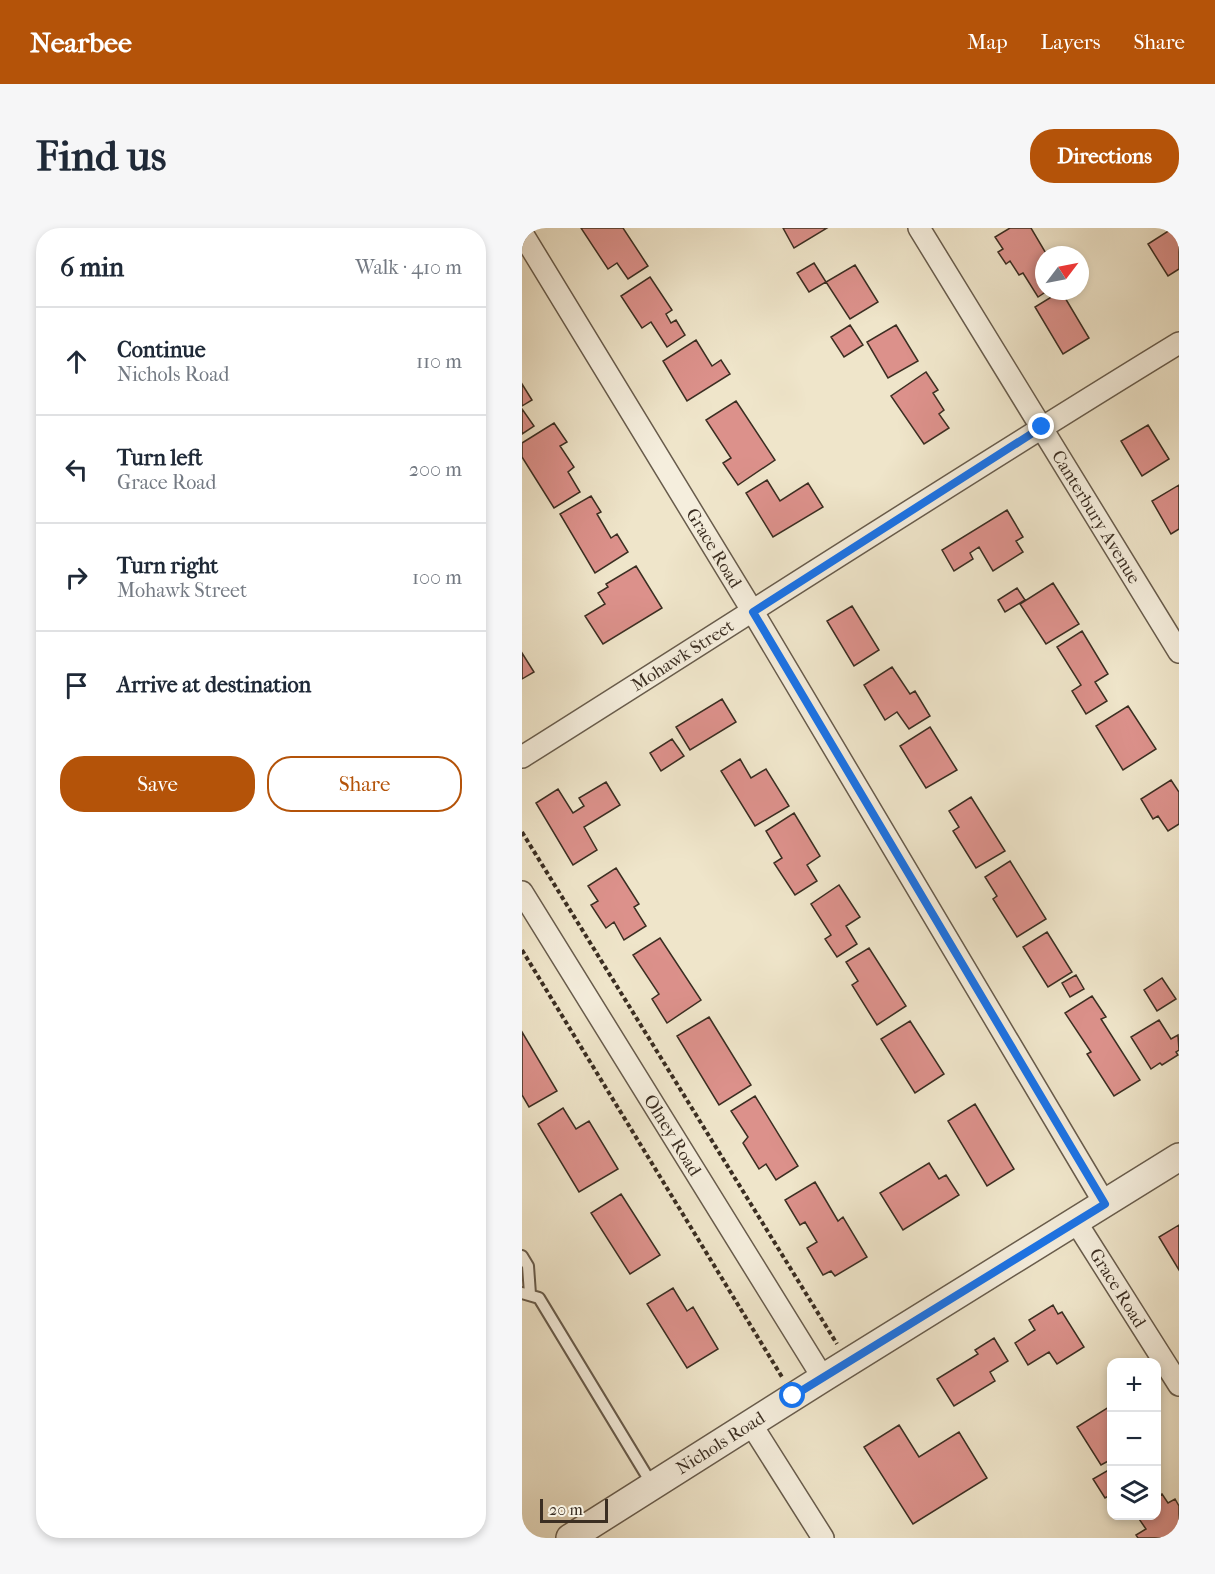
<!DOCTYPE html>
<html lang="en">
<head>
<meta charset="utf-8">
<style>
  body { margin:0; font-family:"IM FELL French Canon",serif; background:#f6f6f7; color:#1f2937 }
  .controls { position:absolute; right:18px; bottom:18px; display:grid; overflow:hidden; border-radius:12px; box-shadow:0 3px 9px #0003 }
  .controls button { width:54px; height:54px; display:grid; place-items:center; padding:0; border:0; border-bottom:2px solid #e0e1e3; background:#fff; color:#1f2937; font:30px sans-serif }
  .compass { position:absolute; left:513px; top:18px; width:54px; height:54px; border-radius:50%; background:#fff; box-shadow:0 3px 9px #0003; rotate:58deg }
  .scale { position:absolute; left:18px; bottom:15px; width:68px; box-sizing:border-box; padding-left:6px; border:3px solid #3b2e22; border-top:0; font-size:16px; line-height:21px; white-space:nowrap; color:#3b2e22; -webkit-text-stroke:4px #f5eedd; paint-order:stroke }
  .stop { position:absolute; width:18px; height:18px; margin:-14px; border:4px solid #1a73e8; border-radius:50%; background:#fff }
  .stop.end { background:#1a73e8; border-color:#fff; box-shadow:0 2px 6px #0008 }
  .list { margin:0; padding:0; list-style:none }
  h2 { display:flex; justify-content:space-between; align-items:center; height:78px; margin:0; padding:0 24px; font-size:26px }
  h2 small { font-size:20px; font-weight:400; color:#747a83 }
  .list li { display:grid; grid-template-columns:39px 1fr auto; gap:18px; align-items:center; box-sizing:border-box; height:108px; padding:0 24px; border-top:2px solid #e0e1e3 }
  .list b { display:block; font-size:22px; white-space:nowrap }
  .list p { margin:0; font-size:20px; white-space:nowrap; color:#747a83 }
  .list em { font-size:20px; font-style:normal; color:#747a83 }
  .actions { display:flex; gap:12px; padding:18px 24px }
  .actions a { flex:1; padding:14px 0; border:2px solid #b45309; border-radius:24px; text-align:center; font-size:21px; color:#b45309 }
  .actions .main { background:#b45309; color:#fff }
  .icon { flex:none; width:33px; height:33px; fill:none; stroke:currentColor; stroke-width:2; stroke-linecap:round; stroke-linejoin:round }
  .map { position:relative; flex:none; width:657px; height:1310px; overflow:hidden; border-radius:24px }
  header { display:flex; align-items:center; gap:36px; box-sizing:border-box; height:84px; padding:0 30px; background:#b45309; color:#fff }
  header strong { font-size:28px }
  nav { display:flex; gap:33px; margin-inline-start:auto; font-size:21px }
  .intro { display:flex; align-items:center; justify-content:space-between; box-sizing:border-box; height:144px; padding:0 36px }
  h1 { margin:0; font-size:42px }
  .button { padding:15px 27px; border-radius:24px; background:#b45309; color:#fff; font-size:21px; font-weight:700 }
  main { display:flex; gap:36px; padding:0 36px }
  aside { flex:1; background:#fff; border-radius:24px; box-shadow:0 3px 9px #0003 }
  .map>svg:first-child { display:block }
  .building { fill:#dc918b; stroke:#3b2e22; stroke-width:1.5 }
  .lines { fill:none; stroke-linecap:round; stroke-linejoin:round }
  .service-casing { stroke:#685c4c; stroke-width:14 }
  .minor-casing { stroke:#685c4c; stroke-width:24 }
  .tertiary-casing { stroke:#685c4c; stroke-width:30 }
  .path { stroke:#3b2e22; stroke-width:4; stroke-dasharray:4.5 3; stroke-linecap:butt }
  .service { stroke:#f5eedd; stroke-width:10 }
  .minor { stroke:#f5eedd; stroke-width:21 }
  .tertiary { stroke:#f5eedd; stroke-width:27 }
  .route { stroke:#1a73e8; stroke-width:8 }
  .labels { text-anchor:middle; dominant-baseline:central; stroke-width:4.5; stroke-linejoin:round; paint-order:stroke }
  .street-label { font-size:18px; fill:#3b2e22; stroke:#f5eedd }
</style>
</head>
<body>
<header>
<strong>Nearbee</strong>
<nav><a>Map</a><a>Layers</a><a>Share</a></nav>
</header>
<div class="intro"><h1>Find us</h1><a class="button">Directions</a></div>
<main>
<aside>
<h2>6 min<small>Walk · 410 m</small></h2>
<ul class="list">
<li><svg class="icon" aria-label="ahead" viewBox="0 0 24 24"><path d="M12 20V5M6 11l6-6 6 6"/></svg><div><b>Continue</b><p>Nichols Road</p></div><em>110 m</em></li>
<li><svg class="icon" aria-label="left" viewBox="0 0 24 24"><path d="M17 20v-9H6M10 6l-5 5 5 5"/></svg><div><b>Turn left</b><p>Grace Road</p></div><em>200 m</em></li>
<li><svg class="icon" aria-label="right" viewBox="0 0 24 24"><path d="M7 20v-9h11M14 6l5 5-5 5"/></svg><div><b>Turn right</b><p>Mohawk Street</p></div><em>100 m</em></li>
<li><svg class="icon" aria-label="arrive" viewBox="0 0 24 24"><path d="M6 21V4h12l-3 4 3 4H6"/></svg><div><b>Arrive at destination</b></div></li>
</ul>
<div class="actions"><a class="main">Save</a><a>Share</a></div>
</aside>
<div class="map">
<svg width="657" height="1310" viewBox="0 0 657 1310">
  <rect width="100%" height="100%" fill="#efe5ca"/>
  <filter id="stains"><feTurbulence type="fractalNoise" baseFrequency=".00333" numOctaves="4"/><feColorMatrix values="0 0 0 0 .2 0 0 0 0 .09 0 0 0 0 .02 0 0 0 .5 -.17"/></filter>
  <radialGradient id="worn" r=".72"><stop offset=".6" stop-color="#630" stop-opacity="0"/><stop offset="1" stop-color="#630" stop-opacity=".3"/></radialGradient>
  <path class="building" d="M59,0H101L126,38L106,51L95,35L86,41Z
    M261,0H305L272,20Z
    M488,0H509L525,27H522V63H525L516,69L501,45L497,47L488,33L484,36L476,24L481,21L473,9Z
    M651,0H657V41L646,48L626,16Z
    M292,35L304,54L287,64L275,45Z
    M333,37L356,74L328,91L304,54Z
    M128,49L150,82L144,86L149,95L154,92L163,107L145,119L129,94L120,100L99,68Z
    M539,63L567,110L541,126L513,79Z
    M328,97L341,117L322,129L309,109Z
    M374,97L396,133L366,150L345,114Z
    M174,112L190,138L199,132L208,146L165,173L141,133Z
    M404,144L416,162L411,165L422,182L417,186L427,200L402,216L369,168Z
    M0,156L10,172L0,178Z
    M214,173L253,232L216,257L201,235L209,230L184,192Z
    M0,181L12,198L0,206Z
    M32,195L45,214L38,218L52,239L46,244L58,264L32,280L0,229V215Z
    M626,197L647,231L620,248L599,213Z
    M245,252L258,273L286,255L301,279L251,309L224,265Z
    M657,257V301L649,306L630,273Z
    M69,268L79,284L75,286L89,310L95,306L106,324L73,345L38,286Z
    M485,282L501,309L494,313L501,324L471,343L457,319L448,325L451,331L432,343L420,322Z
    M114,338L140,380L81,416L63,388L83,376L76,365L86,359L84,356Z
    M531,355L557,396L524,416L498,376Z
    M495,360L503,372L483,384L476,372Z
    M330,378L357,422L332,438L305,393Z
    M560,403L586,446L573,454L585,473L564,486L550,463L559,457L535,419Z
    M0,425L12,444L0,451Z
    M370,439L388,466L393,463L408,488L387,501L375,484L363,492L342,457Z
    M200,471L214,494L168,522L154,499Z
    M606,478L634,521L601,542L574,498Z
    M408,499L435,542L404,560L378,518Z
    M150,511L162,528L139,543L128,525Z
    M218,531L229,550L244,541L267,578L233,598L199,543Z
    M649,552L657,564V596L646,603L636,588L631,591L619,571Z
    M84,554L98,577L62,599L75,622L51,637L14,575L36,561L51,585L62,578L57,570Z
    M449,569L483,623L454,640L431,603L437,599L427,583Z
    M272,585L298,628L285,637L295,653L273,667L252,635L260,630L244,603Z
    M488,633L524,691L495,709L471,671L475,668L463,649Z
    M94,640L117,676L112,679L124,698L102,712L92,694L84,700L69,677L76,673L66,658Z
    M317,657L338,689L324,698L335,716L315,729L303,711L309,707L289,676Z
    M525,704L550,744L526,759L501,719Z
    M138,710L179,772L145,795L130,771L137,766L111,727Z
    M347,720L384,778L355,797L330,757L336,753L324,734Z
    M554,747L562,761L548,769L540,755Z
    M640,750L654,771L635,783L622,762Z
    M570,768L584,789L579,791L618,852L592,868L565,826L569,824L543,785Z
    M187,789L229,857L197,877L155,808Z
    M637,792L649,811L656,807L657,822L654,824L656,827L640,837L638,835L629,841L609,809Z
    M388,793L422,846L393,865L359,811Z
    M0,804L35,863L7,879L0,867Z
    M233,868L276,938L254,952L244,936L237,941L221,915L226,909L209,883Z
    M453,876L492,941L465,958L426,893Z
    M41,880L54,901L67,893L96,941L57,964L16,896Z
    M407,935L417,951L424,947L437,967L381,1002L358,965Z
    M293,954L316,993L321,989L345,1029L313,1048L309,1043L301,1047L285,1020L295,1014L283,994L278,997L263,972Z
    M99,966L138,1027L108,1046L69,985Z
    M657,997V1042L637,1009Z
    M151,1060L165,1083L171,1079L196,1121L165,1140L125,1076Z
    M531,1077L536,1086L540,1084L562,1119L535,1136L527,1124L506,1137L493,1115L513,1102L507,1092Z
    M472,1110L486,1133L468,1144L473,1153L432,1178L415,1151L456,1126L453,1122Z
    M590,1177V1231L579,1237L555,1199Z
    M377,1197L397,1229L437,1204L465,1250L391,1296L342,1219Z
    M590,1240V1266L583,1270L571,1251Z
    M640,1266L646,1275L653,1271L657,1278V1310H616L614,1307L624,1301L615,1288H634V1269Z"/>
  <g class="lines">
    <defs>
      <path id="service" d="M0,1028L6,1038L8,1066
        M0,1065L17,1070L131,1258"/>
      <g id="minor">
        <path id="s1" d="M397,0L657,424"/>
        <path id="s2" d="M0,5L231,384L583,976"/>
        <path id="s3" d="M0,529C219,391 436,250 657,115"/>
        <path id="s4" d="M0,664L301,1150"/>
        <path id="s5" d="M554,994L657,1157"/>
        <path d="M229,1196L301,1310"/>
      </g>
      <g id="tertiary">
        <path id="s6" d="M48,1310L301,1150L657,929"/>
      </g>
    </defs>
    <use href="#service" class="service-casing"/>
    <use href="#minor" class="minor-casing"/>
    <use href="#tertiary" class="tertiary-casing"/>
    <path class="path" d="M0,604L315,1116
      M0,722L260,1149"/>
    <use href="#service" class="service"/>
    <use href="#minor" class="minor"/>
    <use href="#tertiary" class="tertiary"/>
  </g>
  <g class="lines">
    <path class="route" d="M271,1168L583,976L231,384L520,199"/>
  </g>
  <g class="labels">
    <g class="street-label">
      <text stroke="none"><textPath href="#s1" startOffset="339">Canterbury Avenue</textPath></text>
      <text stroke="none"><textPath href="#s2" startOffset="369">Grace Road</textPath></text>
      <text stroke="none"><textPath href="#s3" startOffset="190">Mohawk Street</textPath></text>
      <text stroke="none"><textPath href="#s4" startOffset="286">Olney Road</textPath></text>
      <text stroke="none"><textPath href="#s5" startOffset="78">Grace Road</textPath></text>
      <text stroke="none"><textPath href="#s6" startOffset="178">Nichols Road</textPath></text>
    </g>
  </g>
  <rect width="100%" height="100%" filter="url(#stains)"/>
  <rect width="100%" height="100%" fill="url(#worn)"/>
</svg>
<div class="controls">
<button>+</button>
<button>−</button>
<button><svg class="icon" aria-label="layers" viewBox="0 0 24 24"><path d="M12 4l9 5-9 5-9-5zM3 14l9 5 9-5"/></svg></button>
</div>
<svg class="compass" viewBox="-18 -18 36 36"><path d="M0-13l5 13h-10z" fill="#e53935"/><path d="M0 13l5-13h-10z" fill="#747a83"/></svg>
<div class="scale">20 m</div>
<div class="stop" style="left:271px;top:1168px"></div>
<div class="stop end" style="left:520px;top:199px"></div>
</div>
</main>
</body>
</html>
